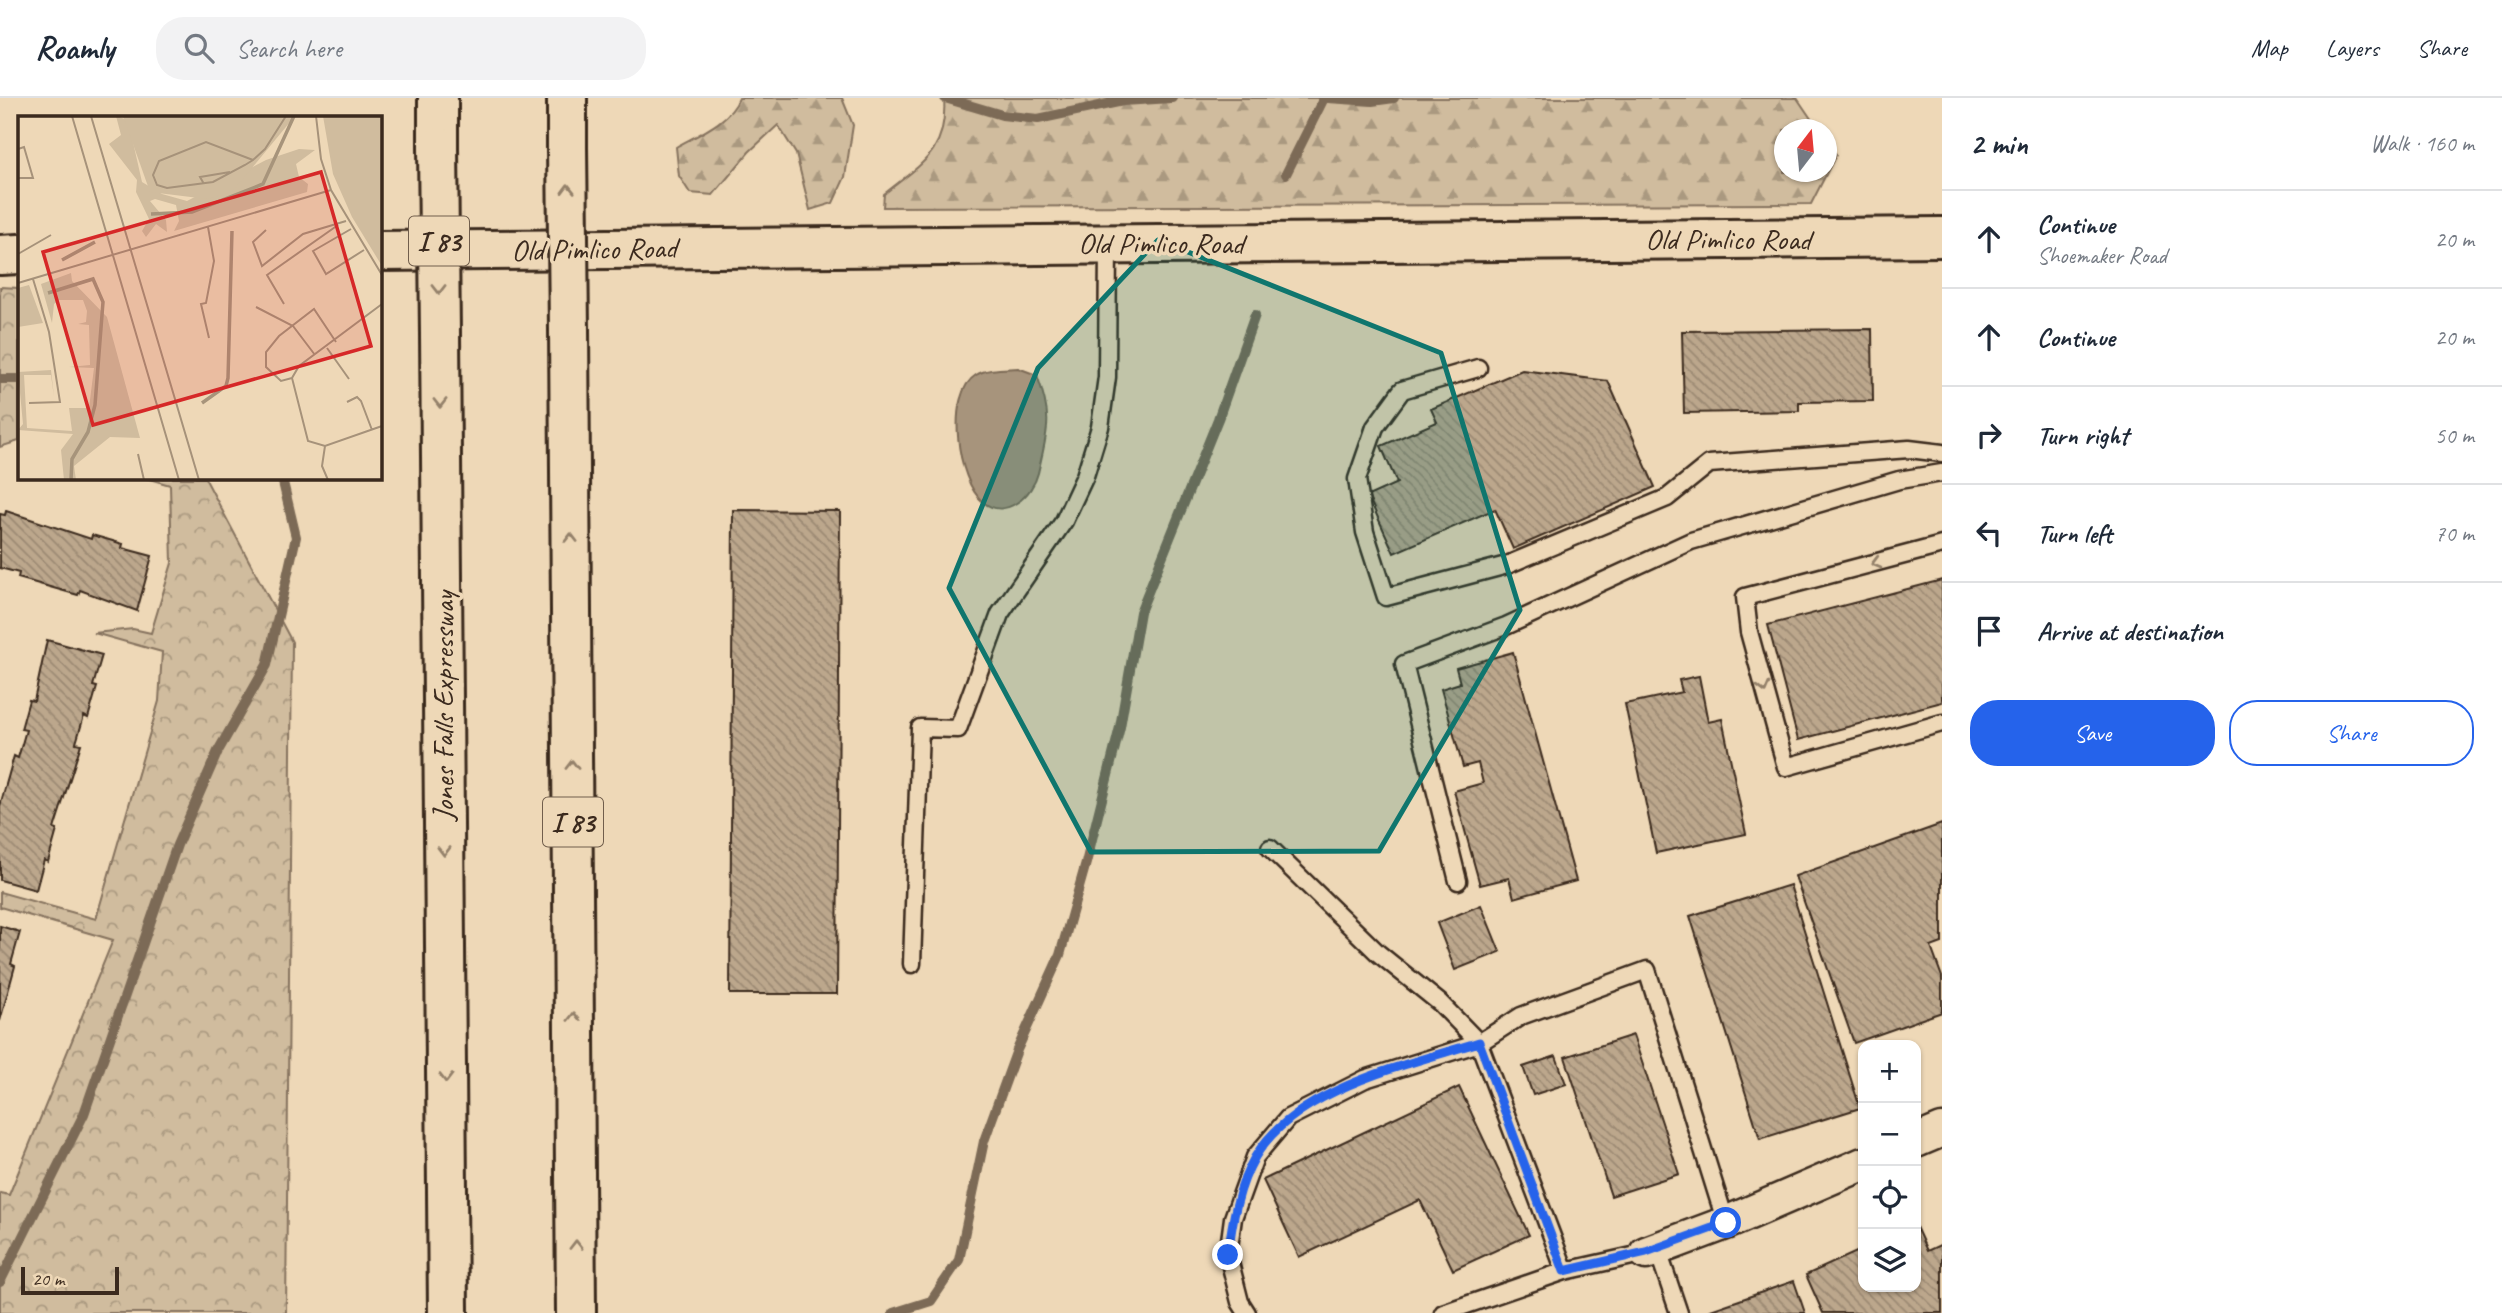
<!DOCTYPE html>
<html lang="en">
<head>
<meta charset="utf-8">
<style>
  body { margin:0; font-family:Caveat,sans-serif; background:#f2f2f3; color:#1f2937 }
  .controls { position:absolute; right:21px; bottom:21px; display:grid; overflow:hidden; border-radius:14px; box-shadow:0 2px 5px #0004 }
  .controls button { width:63px; height:63px; display:grid; place-items:center; padding:0; border:0; border-bottom:2px solid #e0e1e3; background:#fff; color:#1f2937; font:35px sans-serif }
  .compass { position:absolute; left:1774px; top:21px; width:63px; height:63px; border-radius:50%; background:#fff; box-shadow:0 2px 5px #0004; rotate:16deg }
  .scale { position:absolute; left:21px; bottom:18px; width:98px; box-sizing:border-box; padding-left:7px; border:4px solid #3b2a1e; border-top:0; font-size:19px; line-height:24px; white-space:nowrap; color:#3b2a1e; -webkit-text-stroke:5px #eed8b7; paint-order:stroke }
  .stop { position:absolute; width:21px; height:21px; margin:-16px; border:5px solid #2563eb; border-radius:50%; background:#fff }
  .stop.end { background:#2563eb; border-color:#fff; box-shadow:0 2px 7px #0008 }
  .list { margin:0; padding:0; list-style:none }
  h2 { display:flex; justify-content:space-between; align-items:center; height:91px; margin:0; padding:0 28px; font-size:30px }
  h2 small { font-size:23px; font-weight:400; color:#747a83 }
  .list li { display:grid; grid-template-columns:46px 1fr auto; gap:21px; align-items:center; box-sizing:border-box; height:98px; padding:0 28px; border-top:2px solid #e0e1e3 }
  .list b { display:block; font-size:26px; white-space:nowrap }
  .list p { margin:0; font-size:23px; white-space:nowrap; color:#747a83 }
  .list em { font-size:23px; font-style:normal; color:#747a83 }
  .actions { display:flex; gap:14px; padding:21px 28px }
  .actions a { flex:1; padding:16px 0; border:2px solid #2563eb; border-radius:28px; text-align:center; font-size:24px; color:#2563eb }
  .actions .main { background:#2563eb; color:#fff }
  .icon { flex:none; width:38px; height:38px; fill:none; stroke:currentColor; stroke-width:2; stroke-linecap:round; stroke-linejoin:round }
  .map { position:relative; flex:none; width:1942px; height:1215px; overflow:hidden }
  header { display:flex; align-items:center; gap:42px; box-sizing:border-box; height:98px; padding:0 35px; background:#fff; border-bottom:2px solid #e0e1e3 }
  header strong { font-size:33px }
  nav { display:flex; gap:38px; margin-inline-start:auto; font-size:24px }
  .search { width:490px; height:63px; background:#f2f2f3; display:flex; align-items:center; gap:18px; box-sizing:border-box; padding:0 24px; border-radius:28px; color:#747a83; font-size:26px }
  main { display:flex }
  aside { flex:1; background:#fff }
  .map>svg:first-child { display:block }
  .forest { fill:url(#forest-firs); stroke:#86735e; stroke-width:2 }
  .park { fill:url(#park-crowns); stroke:#86735e; stroke-width:2 }
  .water { fill:#a7947b; stroke:#7c6a56; stroke-width:2 }
  .lines { fill:none; stroke-linecap:round; stroke-linejoin:round }
  .stream { stroke:#7c6a56; stroke-width:10 }
  .building { fill:url(#building-back-hatch); stroke:#3b2a1e; stroke-width:2 }
  .service-casing { stroke:#3b2a1e; stroke-width:21 }
  .minor-casing { stroke:#3b2a1e; stroke-width:37 }
  .tertiary-casing { stroke:#3b2a1e; stroke-width:44 }
  .motorway-casing { stroke:#3b2a1e; stroke-width:44 }
  .service { stroke:#eed8b7; stroke-width:16 }
  .minor { stroke:#eed8b7; stroke-width:32 }
  .tertiary { stroke:#eed8b7; stroke-width:38 }
  .motorway { stroke:#eed8b7; stroke-width:38 }
  .motorway-bridge-casing { stroke:#3b2a1e; stroke-width:44; stroke-linecap:butt }
  .motorway-bridge { stroke:#eed8b7; stroke-width:38 }
  .oneway { stroke:#94816a }
  .route { stroke:#2563eb; stroke-width:9 }
  .marked { fill:#0f766e; fill-opacity:0.2; stroke:#0f766e; stroke-width:5; stroke-linejoin:round }
  .labels { text-anchor:middle; dominant-baseline:central; stroke-width:7; stroke-linejoin:round; paint-order:stroke }
  .shield { fill:#eed8b7; stroke:#715e4c; stroke-width:2 }
  .shield-label { font-size:28px; font-weight:bold; fill:#3b2a1e }
  .street-label { font-size:30px; fill:#3b2a1e; stroke:#eed8b7 }
  .inset-river { fill:none; stroke:#a7947b; stroke-width:3.5 }
  .inset-road { fill:none; stroke:#a6927a; stroke-width:2 }
  .view { fill:#d62828; fill-opacity:0.15; stroke:#d62828; stroke-width:3.5 }
  .inset-edge { fill:none; stroke:#3b2a1e; stroke-width:3.5 }
</style>
</head>
<body>
<header>
<strong>Roamly</strong>
<div class="search"><svg class="icon" aria-label="search" viewBox="0 0 24 24"><circle cx="10" cy="10" r="6"/><path d="M15 15l6 6"/></svg>Search here</div>
<nav><a>Map</a><a>Layers</a><a>Share</a></nav>
</header>
<main>
<div class="map">
<svg width="1942" height="1215" viewBox="0 0 1942 1215">
  <defs>
    <pattern id="forest-firs" width="22" height="20" patternUnits="userSpaceOnUse" patternTransform="scale(1.75)"><rect width="22" height="20" fill="#d0bc9e"/><path d="M5 1l3.5 6h-7zM16 11l3.5 6h-7z" fill="#aa9980"/></pattern>
    <pattern id="park-crowns" width="20" height="18" patternUnits="userSpaceOnUse" patternTransform="scale(1.75)"><rect width="20" height="18" fill="#d0bc9e"/><path d="M2 6a3 3 0 1 1 6 0M12 15a3 3 0 1 1 6 0" fill="none" stroke="#aa9980"/></pattern>
    <pattern id="building-back-hatch" width="6" height="6" patternUnits="userSpaceOnUse" patternTransform="scale(1.75)"><rect width="6" height="6" fill="#bca78c"/><path d="M-1 5l2 2M0 0l6 6M5-1l2 2" fill="none" stroke="#9a8872"/></pattern>
  </defs>
  <rect width="100%" height="100%" fill="#eed8b7"/>
  <filter id="ink" filterUnits="userSpaceOnUse"><feTurbulence type="fractalNoise" baseFrequency=".0143" numOctaves="2"/><feDisplacementMap in="SourceGraphic" scale="14" xChannelSelector="R" yChannelSelector="G"/><feConvolveMatrix kernelMatrix="1 2 1 2 8 2 1 2 1" color-interpolation-filters="sRGB"/></filter>
  <g filter="url(#ink)">
    <path class="forest" d="M739,0H842L853,27L845,79L833,105L810,112L796,56L778,27L749,54L713,97L690,95L679,78L676,49C697,37 730,24 739,0Z
      M944,0H1797L1818,31L1784,32V74H1826L1827,44L1836,57L1811,106L883,109L884,96C921,66 948,54 944,0Z"/>
    <path class="park" d="M0,189L19,190V343L0,349Z
      M146,380H205L292,544L286,1215H0V1095L9,1097L113,842L0,809V794L96,821L159,603L162,554L94,535L133,531L151,535L172,465L170,387Z"/>
    <path class="water" d="M1018,270L1037,277C1053,321 1048,331 1038,375C1033,396 1006,423 983,404C957,383 945,296 976,277C988,270 1005,271 1018,270Z"/>
    <g class="lines">
      <path class="stream" d="M945,0L1002,17L1038,21L1123,3L1172,0
        M1328,0L1372,3L1394,0
        M1286,76L1324,0
        M0,281H19
        M0,1184L84,1016L177,747L218,653L267,567L296,439L282,380
        M893,1215L931,1203L959,1162L984,1043L1017,952L1060,857L1086,765L1120,629L1140,514L1218,321L1255,217"/>
    </g>
    <path class="building" d="M1872,231L1873,303L1799,304V313L1684,315L1682,233Z
      M1522,272L1608,283L1655,389L1513,451L1495,411L1394,455L1368,398L1397,385L1381,348L1437,324L1431,311Z
      M733,412L840,413L837,896H730Z
      M6,413L91,441L92,437L123,446L122,450L152,458L137,513L80,492L78,497L18,480L19,475L0,470V416L5,417Z
      M1942,482V604L1798,642L1768,527Z
      M47,542L102,557L93,588L97,589L88,620L84,618L76,645L81,646L54,731L57,732L48,764L44,762L36,792L0,782V708L14,658L18,660L26,632L21,631L29,602L34,603Z
      M1513,554L1576,783L1514,800L1509,780L1480,787L1454,693L1483,685L1478,665L1463,669L1441,591L1460,585L1456,570Z
      M1699,578L1708,624L1722,621L1746,736L1656,755L1625,606L1682,594L1679,582Z
      M1942,726V845L1931,849L1942,879V914L1854,945L1795,778Z
      M1790,787L1860,1010L1760,1041L1690,818Z
      M1481,807L1500,854L1455,872L1437,825Z
      M0,828L20,834L11,866L15,868L0,923Z
      M1633,937L1679,1076L1611,1098L1565,959Z
      M1556,958L1566,986L1533,997L1523,969Z
      M1459,989L1529,1137L1453,1172L1420,1102L1299,1159L1263,1082Z
      M1916,1129L1927,1153L1942,1146V1215H1823L1806,1177L1863,1151V1189H1916Z
      M1794,1183L1805,1215L1705,1214Z"/>
    <g class="lines">
      <defs>
        <path id="service" d="M1478,270L1402,292L1375,329L1357,381L1365,434L1386,499L1507,467L1667,400L1709,366L1909,351L1942,355
          M1942,447L1745,499L1749,534L1786,669L1942,625
          M1270,750L1378,855L1440,905L1479,945L1565,1173
          M1458,783L1404,566L1506,528L1691,443L1899,382L1942,375
          M912,866L920,630L958,631L1000,516L1064,423L1085,378L1100,329L1107,279L1108,146
          M1657,1150L1679,1215
          M1247,1215L1240,1204L1228,1157L1233,1120L1255,1059L1288,1020L1365,981L1479,945L1521,918L1647,872L1726,1125
          M1443,1215L1565,1173L1646,1155"/>
        <path id="minor" d="M1916,1043L1942,1032
          M1646,1155L1726,1125L1863,1066"/>
        <path id="tertiary" d="M380,153L1942,139
          M0,157L19,156"/>
        <path id="motorway" d="M438,0V49
          M567,0V49
          M569,232L576,1215
          M440,236L448,1215"/>
      </defs>
      <use href="#service" class="service-casing"/>
      <use href="#minor" class="minor-casing"/>
      <use href="#tertiary" class="tertiary-casing"/>
      <use href="#motorway" class="motorway-casing"/>
      <use href="#service" class="service"/>
      <use href="#minor" class="minor"/>
      <use href="#tertiary" class="tertiary"/>
      <use href="#motorway" class="motorway"/>
      <defs>
        <path id="motorway-bridge" d="M438,49L440,236
          M567,49L569,232"/>
      </defs>
      <use href="#motorway-bridge" class="motorway-bridge-casing"/>
      <use href="#motorway-bridge" class="motorway-bridge"/>
    </g>
    <defs><path id="oneway-chevron" d="M-2-3.5L2.5 0L-2 3.5" fill="none" stroke-width="1.6" stroke-linecap="round" stroke-linejoin="round" transform="scale(1.75)"/></defs>
    <g class="oneway">
      <use href="#oneway-chevron" transform="translate(568 91) rotate(-91)"/>
      <use href="#oneway-chevron" transform="translate(439 191) rotate(90)"/>
      <use href="#oneway-chevron" transform="translate(440 305) rotate(90)"/>
      <use href="#oneway-chevron" transform="translate(571 440) rotate(-90)"/>
      <use href="#oneway-chevron" transform="translate(1876 465) rotate(165)"/>
      <use href="#oneway-chevron" transform="translate(1764 590) rotate(75)"/>
      <use href="#oneway-chevron" transform="translate(572 667) rotate(-90)"/>
      <use href="#oneway-chevron" transform="translate(444 753) rotate(90)"/>
      <use href="#oneway-chevron" transform="translate(574 919) rotate(-90)"/>
      <use href="#oneway-chevron" transform="translate(446 980) rotate(90)"/>
      <use href="#oneway-chevron" transform="translate(576 1147) rotate(-90)"/>
    </g>
  </g>
  <g class="lines" filter="url(#ink)">
    <path class="route" d="M1228,1157C1232,1124 1238,1088 1255,1059C1296,990 1407,967 1479,944L1564,1173L1646,1154L1726,1125"/>
  </g>
  <path class="marked" d="M1158,142L1441,255L1520,512L1379,753L1091,754L949,490L1038,270Z"/>
  <g class="labels">
    <g class="shield">
      <rect x="409" y="118.5" width="60" height="49" rx="5"/>
      <rect x="543" y="699.5" width="60" height="49" rx="5"/>
    </g>
    <g class="shield-label">
      <text x="439" y="143">I 83</text>
      <text x="573" y="724">I 83</text>
    </g>
    <g class="street-label">
      <text x="1728" y="141">Old Pimlico Road</text>
      <text x="1161" y="145">Old Pimlico Road</text>
      <text transform="translate(594 151) rotate(-1)">Old Pimlico Road</text>
      <text transform="translate(443 608) rotate(-90)">Jones Falls Expressway</text>
    </g>
  </g>
  <g transform="translate(18 18)">
    <rect width="364" height="364" fill="#eed8b7"/>
    <path d="M98,0L110,4L124,66L144,78L169,85L248,44L281,33L297,34L278,48L281,61L290,68L289,76L156,115L161,105L158,89L137,83L132,85L148,104L149,116L138,108L128,121L124,115L131,103L118,76L119,64L91,28L103,19Z" fill="#d0bc9e"/>
    <path d="M305,0H364V150L334,101L315,58ZM53,157L54,165L89,201L122,322L92,321L56,350L58,364H46L43,334L55,318L0,314L5,308L0,256L33,254L36,281L33,259H6L9,312L54,315L51,292H71L76,252L51,251L72,249L71,209L60,208L68,206L69,195L65,184H41L36,188L34,207L23,168ZM11,169L25,207L0,211V172Z" fill="#d0bc9e"/>
    <path d="M105,0H277L214,76L189,83L132,76Z" fill="#d0bc9e"/>
    <path class="inset-river" d="M133,98L174,96L245,68L276,0M44,144L77,126M30,177L75,163L85,186L77,289L70,316L54,343L53,364M184,287L208,270L210,262L214,115"/>
    <path class="inset-road" d="M54,0L161,364M73,0L181,364M298,0L303,43L313,74L364,159M0,33L6,31L15,62H0M235,44L188,26L141,45L135,59L139,69L149,72L195,66L227,49L235,44L247,33L268,0M186,68L182,61L212,56M190,111L196,145L188,187L183,188L191,222M333,113L295,135L308,158L346,134M248,114L235,126L244,150L285,118L328,105M0,138L33,119M0,167L313,74M266,188L249,159L320,109M364,188L281,250L274,262L290,325L307,330L364,310M238,191L275,210L297,239M309,232L331,263M274,262L263,265L248,251V236L261,220L296,193L318,226M329,286L339,281L343,285L354,314M11,287L42,286L31,216L15,163M307,330L304,350L310,364M120,338L126,364"/>
    <path class="view" d="M303,56L353,230L75,309L25,136Z"/>
    <rect width="364" height="364" class="inset-edge"/>
  </g>
</svg>
<div class="controls">
<button>+</button>
<button>−</button>
<button><svg class="icon" aria-label="locate" viewBox="0 0 24 24"><circle cx="12" cy="12" r="6"/><path d="M12 2v4M12 18v4M2 12h4M18 12h4"/></svg></button>
<button><svg class="icon" aria-label="layers" viewBox="0 0 24 24"><path d="M12 4l9 5-9 5-9-5zM3 14l9 5 9-5"/></svg></button>
</div>
<svg class="compass" viewBox="-18 -18 36 36"><path d="M0-13l5 13h-10z" fill="#e53935"/><path d="M0 13l5-13h-10z" fill="#747a83"/></svg>
<div class="scale">20 m</div>
<div class="stop" style="left:1726px;top:1125px"></div>
<div class="stop end" style="left:1228px;top:1157px"></div>
</div>
<aside>
<h2>2 min<small>Walk · 160 m</small></h2>
<ul class="list">
<li><svg class="icon" aria-label="ahead" viewBox="0 0 24 24"><path d="M12 20V5M6 11l6-6 6 6"/></svg><div><b>Continue</b><p>Shoemaker Road</p></div><em>20 m</em></li>
<li><svg class="icon" aria-label="ahead" viewBox="0 0 24 24"><path d="M12 20V5M6 11l6-6 6 6"/></svg><div><b>Continue</b></div><em>20 m</em></li>
<li><svg class="icon" aria-label="right" viewBox="0 0 24 24"><path d="M7 20v-9h11M14 6l5 5-5 5"/></svg><div><b>Turn right</b></div><em>50 m</em></li>
<li><svg class="icon" aria-label="left" viewBox="0 0 24 24"><path d="M17 20v-9H6M10 6l-5 5 5 5"/></svg><div><b>Turn left</b></div><em>70 m</em></li>
<li><svg class="icon" aria-label="arrive" viewBox="0 0 24 24"><path d="M6 21V4h12l-3 4 3 4H6"/></svg><div><b>Arrive at destination</b></div></li>
</ul>
<div class="actions"><a class="main">Save</a><a>Share</a></div>
</aside>
</main>
</body>
</html>
